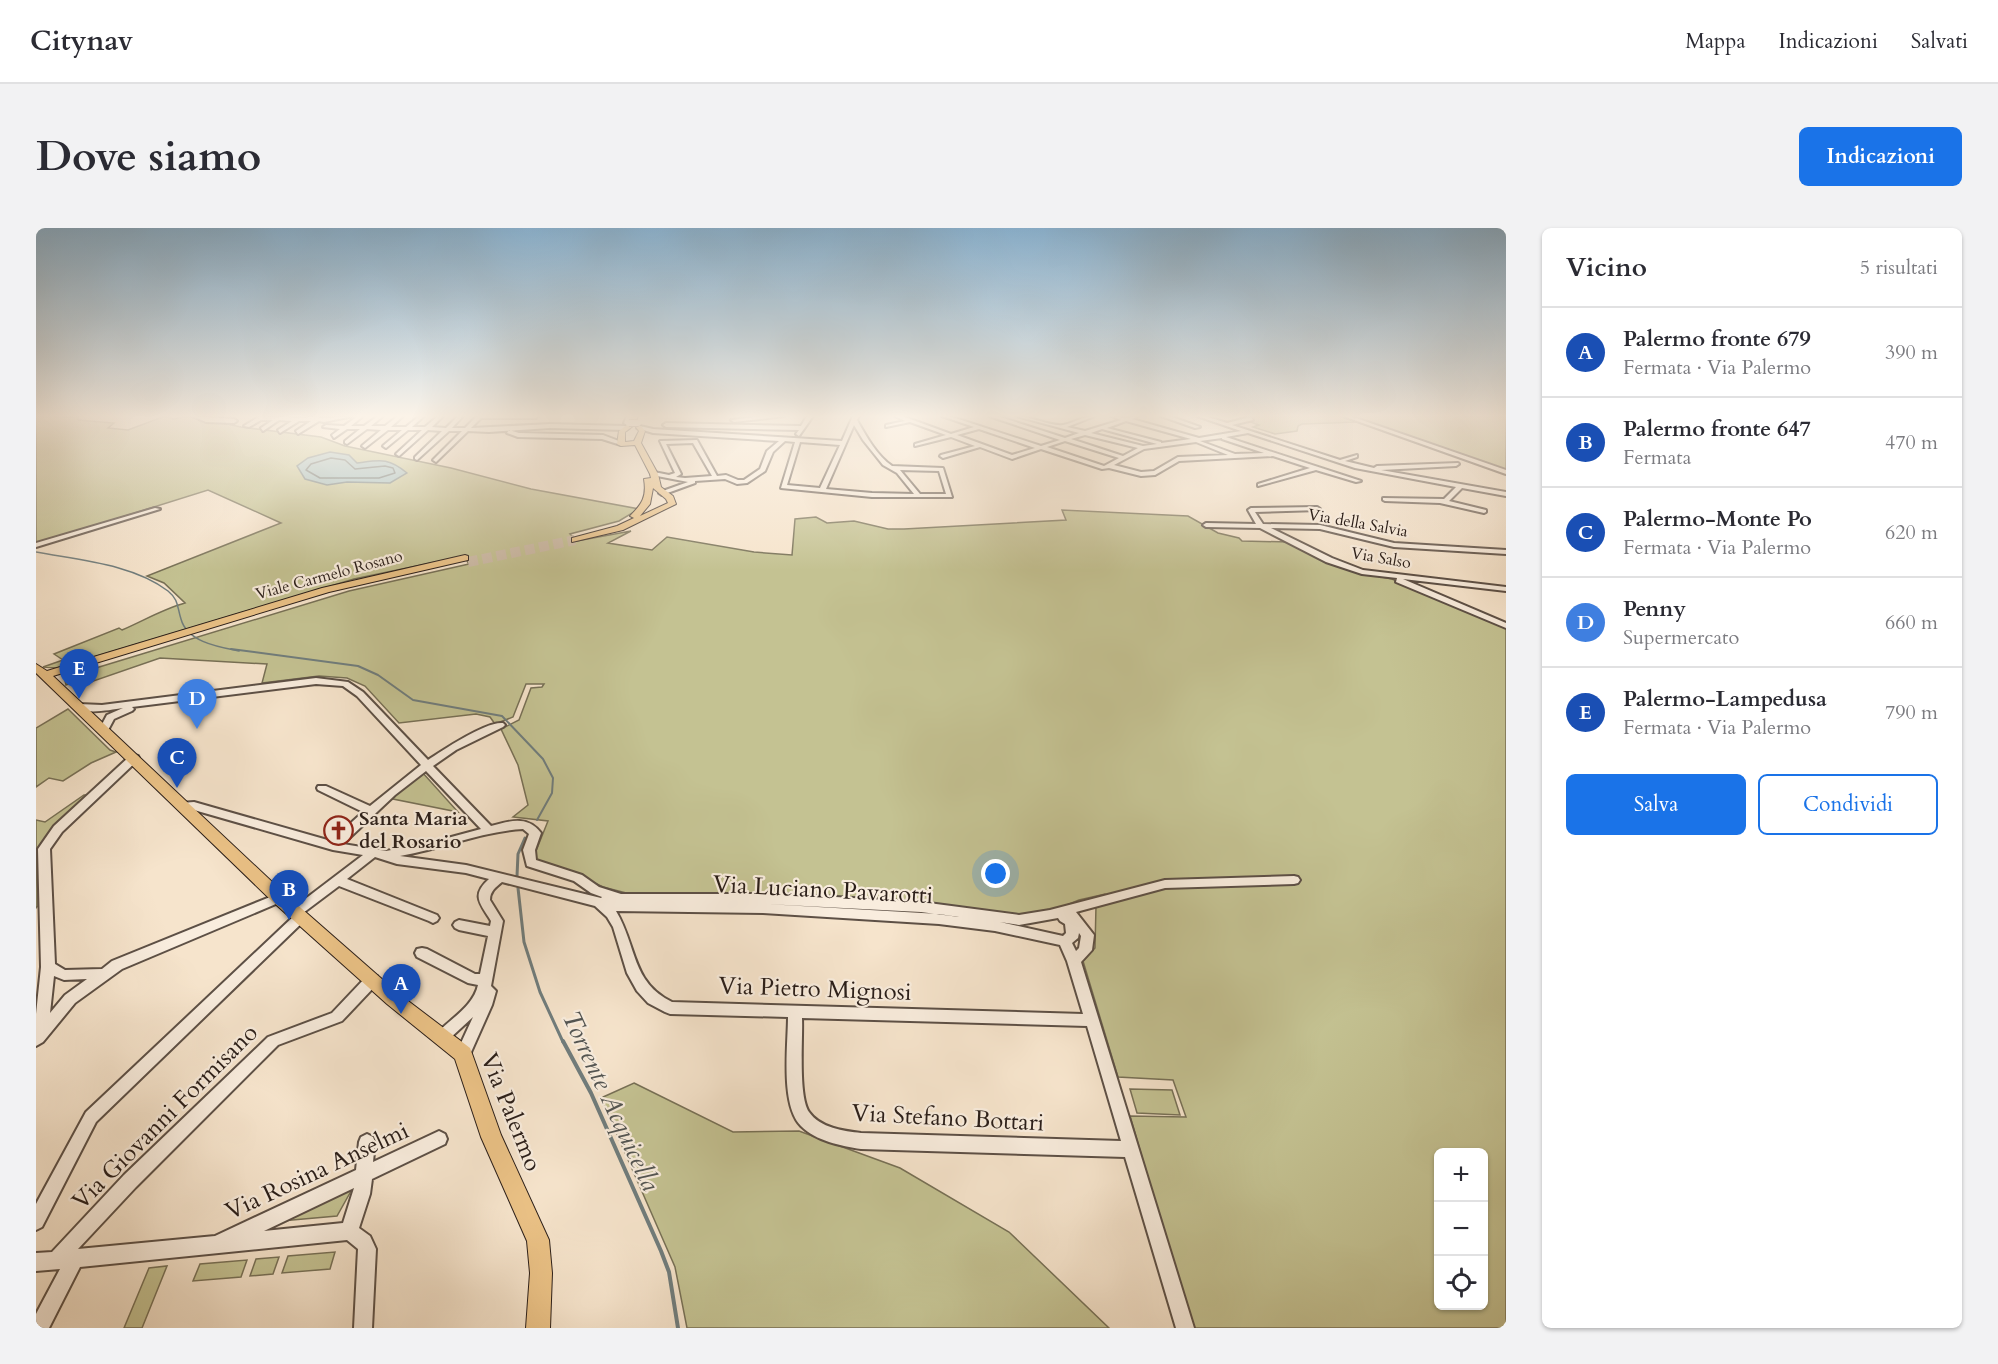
<!DOCTYPE html>
<html lang="it">
<head>
<meta charset="utf-8">
<style>
  body { margin:0; font-family:Cardo,serif; background:#f2f2f3; color:#2b2b33 }
  .controls { position:absolute; right:18px; bottom:18px; display:grid; overflow:hidden; border-radius:9px; box-shadow:0 2px 4px #0004 }
  .controls button { width:54px; height:54px; display:grid; place-items:center; padding:0; border:0; border-bottom:2px solid #e1e1e2; background:#fff; color:#2b2b33; font:30px sans-serif }
  .you { position:absolute; left:960px; top:646px; width:21px; height:21px; margin:-15px; border:4px solid #fff; border-radius:50%; background:#1a73e8; box-shadow:0 0 0 9px #1a73e833 }
  .badge { display:grid; place-items:center; width:39px; height:39px; border-radius:50%; background:#1a73e8; color:#fff; font-size:20px; font-weight:700 }
  .pin { position:absolute; translate:-50% -50px; filter:drop-shadow(0 2px 3px #0008) }
  .pin::after { content:''; position:absolute; top:32px; width:21px; height:18px; background:inherit; clip-path:polygon(0 0,100% 0,50% 100%) }
  .list { margin:0; padding:0; list-style:none }
  h2 { display:flex; justify-content:space-between; align-items:center; height:78px; margin:0; padding:0 24px; font-size:26px }
  h2 small { font-size:20px; font-weight:400; color:#7c7c81 }
  .list li { display:grid; grid-template-columns:39px 1fr auto; gap:18px; align-items:center; box-sizing:border-box; height:90px; padding:0 24px; border-top:2px solid #e1e1e2 }
  .list b { display:block; font-size:22px; white-space:nowrap }
  .list p { margin:0; font-size:20px; white-space:nowrap; color:#7c7c81 }
  .list em { font-size:20px; font-style:normal; color:#7c7c81 }
  .actions { display:flex; gap:12px; padding:18px 24px }
  .actions a { flex:1; padding:14px 0; border:2px solid #1a73e8; border-radius:9px; text-align:center; font-size:21px; color:#1a73e8 }
  .actions .main { background:#1a73e8; color:#fff }
  .icon { flex:none; width:33px; height:33px; fill:none; stroke:currentColor; stroke-width:2; stroke-linecap:round; stroke-linejoin:round }
  .map { position:relative; flex:none; width:1470px; height:1100px; overflow:hidden; border-radius:9px }
  header { display:flex; align-items:center; gap:36px; box-sizing:border-box; height:84px; padding:0 30px; background:#fff; border-bottom:2px solid #e1e1e2 }
  header strong { font-size:28px }
  nav { display:flex; gap:33px; margin-inline-start:auto; font-size:21px }
  .intro { display:flex; align-items:center; justify-content:space-between; box-sizing:border-box; height:144px; padding:0 36px }
  h1 { margin:0; font-size:42px }
  .button { padding:15px 27px; border-radius:9px; background:#1a73e8; color:#fff; font-size:21px; font-weight:700 }
  main { display:flex; gap:36px; padding:0 36px }
  aside { flex:1; background:#fff; border-radius:9px; box-shadow:0 2px 4px #0004 }
  .map>svg:first-child { display:block }
  .green { fill:#c4c292; stroke:#777056; stroke-width:1.5; fill-rule:evenodd }
  .water { fill:#9fbcbf; stroke:#707d7d; stroke-width:1.5 }
  .lines { fill:none; stroke-linecap:round; stroke-linejoin:round }
  .shore { stroke:#646d6c; stroke-width:1.5 }
  .stream-far3 { stroke:#707d7d; stroke-width:1.5 }
  .stream-far2 { stroke:#707d7d; stroke-width:2 }
  .stream-far1 { stroke:#707d7d; stroke-width:3 }
  .stream { stroke:#707d7d; stroke-width:4 }
  .major-tunnel { stroke:#cdbca8; stroke-width:10; stroke-dasharray:10 4.5; stroke-linecap:butt }
  .minor-casing { stroke:#5d5046; stroke-width:4 }
  .major-casing { stroke:#2a1e19; stroke-width:2 }
  .minor { fill:#f9edde; fill-rule:evenodd }
  .major { fill:#ebc286; fill-rule:evenodd }
  .minor-bridge-casing { stroke:#5d5046; stroke-width:8; stroke-linecap:butt }
  .minor-bridge { stroke:#f9edde; stroke-width:6 }
  .labels { text-anchor:middle; dominant-baseline:central; stroke-width:4.5; stroke-linejoin:round; paint-order:stroke }
  .far-street-label { font-size:16px; fill:#2a1e19; stroke:#f9edde }
  .poi-label { font-size:20px; font-weight:bold; fill:#2a1e19; stroke:#f9edde; text-anchor:start }
  .near-street-label { font-size:24px; fill:#2a1e19; stroke:#f9edde }
  .near-water-label { font-size:26px; font-style:italic; fill:#535553; stroke:#f9edde }
</style>
</head>
<body>
<header>
<strong>Citynav</strong>
<nav><a>Mappa</a><a>Indicazioni</a><a>Salvati</a></nav>
</header>
<div class="intro"><h1>Dove siamo</h1><a class="button">Indicazioni</a></div>
<main>
<div class="map">
<svg width="1470" height="1100" viewBox="0 0 1470 1100">
  <rect width="100%" height="100%" fill="#f6e4cc"/>
  <filter id="stains"><feTurbulence type="fractalNoise" baseFrequency=".00333" numOctaves="4"/><feColorMatrix values="0 0 0 0 .2 0 0 0 0 .09 0 0 0 0 .02 0 0 0 .5 -.17"/></filter>
  <radialGradient id="worn" r=".72"><stop offset=".6" stop-color="#630" stop-opacity="0"/><stop offset="1" stop-color="#630" stop-opacity=".3"/></radialGradient>
  <path class="green" d="M0,188L42,189V192L78,195L72,200L92,202L129,188L138,191L153,188L205,199L285,209L309,218L415,240L495,261L603,281L583,293L534,306L541,313L595,303L572,315L616,322L631,309L718,324L756,327L759,291L780,289L791,295L818,293L852,301H868L1030,292L1026,282L1152,288L1182,305L1203,310L1206,313L1253,314L1325,345L1356,351L1470,399V1100H1156L1094,888L1150,889L1137,852L1082,849L1047,733L1059,720L1060,678L1075,674L1069,666L1043,672L1026,679L978,688L895,675L828,674L726,664L702,668L598,667L567,659L532,642L502,634L498,628L512,593L477,589L492,577L482,537L465,501L483,492L495,460L506,459L508,456H490L477,489L459,496L454,489L440,486L363,495L329,458L311,450L283,448L226,455L231,436L124,430L46,457L40,453L30,457L29,452L37,447L313,363L433,336L428,328L318,351L21,440L7,439L27,432L18,426L83,400L86,402C107,393 127,381 149,375L128,355L111,348L245,295L172,262L0,316ZM1402,924H1448V1078H1402Z
    M1220,188H1304L1321,194L1266,196L1262,198L1261,203L1239,206L1217,199L1223,197L1212,193Z
    M1312,188H1470V243Z
    M32,481L74,522L80,524L55,535L27,553L13,550L0,559V500Z
    M386,544L422,584L352,570Z
    M48,567H55L5,615L1,626L2,678L0,680V592L9,594Z
    M598,855L697,904L763,903L864,940L973,1004L1073,1100H651L639,1039L565,870Z
    M1094,861L1136,862L1144,887L1101,885Z
    M319,956L301,988L245,993Z
    M299,1024L294,1041L246,1045L252,1028Z
    M243,1029L237,1046L214,1048L220,1031Z
    M211,1032L205,1049L157,1053L164,1036Z
    M131,1038L106,1100H88L113,1040Z"/>
  <path class="water" d="M294,224L313,227L321,235C344,232 352,229 371,245L354,255L311,254L291,257L269,251L261,238L272,230Z"/>
  <g class="lines">
    <path class="shore" d="M295,230L309,232L319,241L349,238L357,240L359,245L343,250H284L270,242L275,236Z"/>
    <path class="stream-far3" d="M0,324C42,332 97,336 132,363C143,372 141,379 145,391C151,414 183,419 203,423"/>
    <path class="stream-far2" d="M195,421L322,438L342,447L377,472L466,488L507,531L517,550L516,565L501,592"/>
    <path class="stream-far1" d="M481,648L482,626L489,610
      M482,660L488,714L504,764L527,814"/>
    <path class="stream" d="M527,813L555,865L625,1023L633,1044L642,1100"/>
    <path class="major-tunnel" d="M432,334L539,312"/>
    <defs>
      <path id="minor" d="M156,188L198,191L201,193L198,195L170,194Z
        M224,188L271,190L274,188L288,190L317,188L288,194L283,193L262,206L260,203L275,193H263L244,205L242,202L256,193L243,192L227,203L225,200L237,192H225L213,199L208,198Z
        M322,188H327L315,198H328L342,188H347L335,198H349L362,188H367L355,199H370L383,188H388L376,199H389L402,188H407L396,199L410,200L422,188H427L416,200H429L441,188H502L500,190H445L435,200L514,196L590,198L593,200L590,202L514,200L453,204L432,203L400,234L397,232L426,203H413L381,232L379,231V229L406,203L392,202L363,228L360,226L361,225L386,202H372L350,220L347,218L348,217L366,202H352L329,220L326,218L327,217L345,202L331,201L311,216L309,215V213L324,201H311L298,210L296,207L304,201L287,199L290,197L308,198Z
        M591,188H597L594,195L591,197L588,195Z
        M726,188H748L698,194L695,192Z
        M771,188H777L763,208L760,206L763,202L630,199L627,197L630,195L765,198Z
        M817,188H823L821,192C830,208 841,228 856,238L907,240L916,269H836L745,260L759,214L749,213L737,224L729,243L711,255L701,256L689,251L659,253V255L626,267L623,265L624,264L652,254L616,247L615,246L618,244L633,247L639,245L624,213L661,212L681,248L690,247L702,252H708L724,241L731,223L743,213L617,205L601,200L604,198L617,201L806,213ZM818,197L827,212L847,237L861,245L878,266L836,265L790,261ZM764,214L804,217L784,260L751,257ZM657,215L676,248L649,250L640,249L645,246L630,216ZM864,242L903,243L910,266H884Z
        M859,188H866L915,206L938,199L906,188H913L1005,218L1024,212L953,188H961L1029,210L1043,205L980,188C994,188 1016,199 1027,197C1038,195 1047,188 1059,188L1031,199L1049,203L1085,192L1075,188L1090,190L1103,188L1096,191L1163,210L1205,203L1161,188H1169L1191,195L1215,189L1217,192L1196,197L1304,232L1321,227V229L1309,233L1338,240L1341,238L1422,235L1423,236L1420,238L1345,242L1470,264V268L1426,260L1413,273L1450,282V284L1448,285L1404,275L1349,273L1347,272V270L1408,271L1420,259L1319,240L1212,205L1190,209L1325,253L1320,254L1280,242L1222,258V256L1274,240L1237,228L1143,233L1119,247L1105,248L1073,240L1066,241L1005,221L976,231L944,219L907,230L904,228L905,227L939,218L915,209L879,218V216L910,207L874,194L850,199V197L869,193ZM1090,193L1155,211L1125,215V214L1071,200ZM943,201L999,220L976,227L921,207ZM1066,201L1121,216L1107,218L1055,205ZM1049,207L1102,220L1087,228L1035,211ZM1186,210V211L1228,225L1199,226L1164,213ZM1029,213L1083,230L1068,238L1011,219ZM1160,214L1192,227L1142,229L1118,243L1105,244L1078,237L1108,221Z
        M1125,188H1133L1164,199L1159,200Z
        M1307,188H1314L1470,242V246Z
        M473,202L483,205L567,207L588,215L585,217L566,211L482,209L471,205Z
        M1281,279L1284,281L1283,282L1219,284L1227,296L1284,297L1358,315L1470,322V326L1358,319L1284,301L1235,300L1296,330L1327,342L1470,359V363L1367,351L1470,395V400L1360,354L1361,350L1326,346L1290,334L1224,300L1170,299L1167,297L1170,295L1220,296L1212,282L1215,280Z
        M119,280L124,281L0,319V315Z
        M280,450L312,454L327,464L392,532C407,522 450,493 467,495L469,497L467,499L420,522L397,538L455,598C474,593 491,587 505,605L499,622L500,632L546,647L563,659L585,666H748L885,674L983,687L1014,682L1129,652L1258,648L1262,649L1264,652L1262,655L1258,656L1129,660L1040,684L1058,707L1056,722L1045,734L1158,1100H1140L1089,929L825,921C805,918 780,913 765,898C744,877 752,817 752,789L634,786L629,784L612,775L601,763L591,745L577,699L571,689L559,678L466,654C460,659 454,663 454,672L467,693L455,758L460,763L456,777L432,831L427,832L422,831L420,826L437,789L412,812L407,814L402,812L400,808L402,804C416,790 438,777 442,757L432,755L381,729L379,725L381,721L386,720L391,721L439,746H444L452,708L423,702L419,700L417,697L419,694L423,692L454,698L455,693C445,676 434,668 453,651L430,645L361,636L339,629L311,651L401,687L403,690L401,693L397,695L393,693L303,658L267,685L271,689L269,692L60,894L6,999L0,1002V976L50,884L258,688L254,684L256,681L327,627L297,622L158,582L144,581L143,578L144,575L158,574L295,613L327,584L282,562L281,560L282,558H290L334,578L385,537L321,468L307,458L280,456L96,479L98,481L96,483L78,491L71,504L68,505L63,502L71,487L87,480C73,482 50,487 38,479L43,476L66,477ZM390,543L445,601L393,615L350,623L307,616L359,567ZM487,601L493,606L487,622L491,638L538,653L555,665L566,669L565,670L430,637L364,628C405,621 447,603 487,601ZM730,676L885,684L923,689L903,686ZM580,683L727,685L903,696L959,703L1024,717L1031,733L1047,786L636,774C595,754 601,718 580,683ZM1022,690L1024,693L1029,696L1030,705L1027,708L964,694L983,697ZM1043,705L1045,708L1043,720L1040,723L1036,715L1042,710ZM766,790L1051,798L1085,913L825,905C808,903 784,900 773,884C762,868 767,810 766,790Z
        M98,527L102,528L103,530L102,532L26,604L14,621L19,736L29,742L66,741L76,733L239,667L243,665L247,667L249,670L247,673L86,741L39,775L7,814L0,818V786L5,739L2,621L18,598L94,528ZM18,748L28,752L51,751L29,767L14,785Z
        M336,747L341,748L343,752L341,756L306,793L242,817L100,959L42,1021L179,1008L320,942L323,914L325,909L331,906L337,909L339,914L337,934L403,903L409,906L411,911L409,916L336,951L334,966L323,1000L334,1008L340,1021L336,1100H318L322,1021L311,1012L44,1039L13,1100H0V1086L24,1041L0,1043V1025L16,1024L88,947L232,809L296,785L331,748ZM318,960L307,995L228,1003Z"/>
      <path id="major" d="M596,188H602L597,198L589,204V214L598,213L603,203L600,199L605,198L609,203L605,215L622,246L625,259L637,268L640,276L587,302L536,314V310L581,298L598,290L594,288C606,276 611,269 608,251L615,250L614,246L599,217L585,218L581,216L583,203L592,196ZM617,260L630,271L632,275L604,288L614,276Z
        M429,327L432,328V332L293,364L17,448L249,666L363,766L434,820L465,907L513,1012L516,1045L514,1100H490L494,1045L491,1013L445,909L419,831L351,776L237,674L0,445V436L11,443L286,360Z"/>
    </defs>
    <use href="#minor" class="minor-casing"/>
    <use href="#major" class="major-casing"/>
    <use href="#minor" class="minor"/>
    <use href="#major" class="major"/>
    <defs>
      <path id="minor-bridge" d="M593,195H602"/>
    </defs>
    <use href="#minor-bridge" class="minor-bridge-casing"/>
    <use href="#minor-bridge" class="minor-bridge"/>
  </g>
  <linearGradient id="sky" x2="0" y2="1"><stop stop-color="#8bb7d8"/><stop offset="0.55" stop-color="#fbf3e8"/><stop offset="1" stop-color="#fbf3e8" stop-opacity="0"/></linearGradient>
  <rect width="1470" height="342" fill="url(#sky)"/>
  <defs>
    <symbol id="church-ring" viewBox="-11 -11 22 22"><circle r="9.5" fill="#f9edde" stroke="#8f2418" stroke-width="1.5"/><path d="M-1.2-6h2.4v3.5h3.3v2.4h-3.3V6h-2.4V-.1h-3.3v-2.4h3.3Z" fill="#8f2418"/></symbol>
  </defs>
  <g fill-rule="evenodd">
    <use href="#church-ring" x="286" y="586" width="33" height="33"/>
  </g>
  <g class="labels">
    <g class="far-street-label">
      <text transform="translate(1322 295) rotate(10)">Via della Salvia</text>
      <text transform="translate(1345 330) rotate(10)">Via Salso</text>
      <text transform="translate(293 347) rotate(-15)">Viale Carmelo Rosano</text>
    </g>
    <g class="poi-label">
      <text x="323" y="590">Santa Maria<tspan x="323" dy="23">del Rosario</tspan></text>
    </g>
    <g class="near-street-label">
      <text transform="translate(787 662) rotate(3)">Via Luciano Pavarotti</text>
      <text transform="translate(779 761) rotate(2)">Via Pietro Mignosi</text>
      <text transform="translate(475 884) rotate(68)">Via Palermo</text>
      <text transform="translate(129 889) rotate(-45)">Via Giovanni Formisano</text>
      <text transform="translate(912 890) rotate(3)">Via Stefano Bottari</text>
      <text transform="translate(281 943) rotate(-25)">Via Rosina Anselmi</text>
    </g>
    <g class="near-water-label">
      <text transform="translate(575 873) rotate(65)">Torrente Acquicella</text>
    </g>
  </g>
  <rect width="100%" height="100%" filter="url(#stains)"/>
  <rect width="100%" height="100%" fill="url(#worn)"/>
</svg>
<div class="controls">
<button>+</button>
<button>−</button>
<button><svg class="icon" aria-label="locate" viewBox="0 0 24 24"><circle cx="12" cy="12" r="6"/><path d="M12 2v4M12 18v4M2 12h4M18 12h4"/></svg></button>
</div>
<div class="you"></div>
<div class="pin badge" style="left:365px;top:786px;background:#1a4fb4">A</div>
<div class="pin badge" style="left:253px;top:692px;background:#1a4fb4">B</div>
<div class="pin badge" style="left:141px;top:560px;background:#1a4fb4">C</div>
<div class="pin badge" style="left:161px;top:501px;background:#3f7fe0">D</div>
<div class="pin badge" style="left:43px;top:471px;background:#1a4fb4">E</div>
</div>
<aside>
<h2>Vicino<small>5 risultati</small></h2>
<ul class="list">
<li><span class="badge" style="background:#1a4fb4">A</span><div><b>Palermo fronte 679</b><p>Fermata · Via Palermo</p></div><em>390 m</em></li>
<li><span class="badge" style="background:#1a4fb4">B</span><div><b>Palermo fronte 647</b><p>Fermata</p></div><em>470 m</em></li>
<li><span class="badge" style="background:#1a4fb4">C</span><div><b>Palermo-Monte Po</b><p>Fermata · Via Palermo</p></div><em>620 m</em></li>
<li><span class="badge" style="background:#3f7fe0">D</span><div><b>Penny</b><p>Supermercato</p></div><em>660 m</em></li>
<li><span class="badge" style="background:#1a4fb4">E</span><div><b>Palermo-Lampedusa</b><p>Fermata · Via Palermo</p></div><em>790 m</em></li>
</ul>
<div class="actions"><a class="main">Salva</a><a>Condividi</a></div>
</aside>
</main>
</body>
</html>
